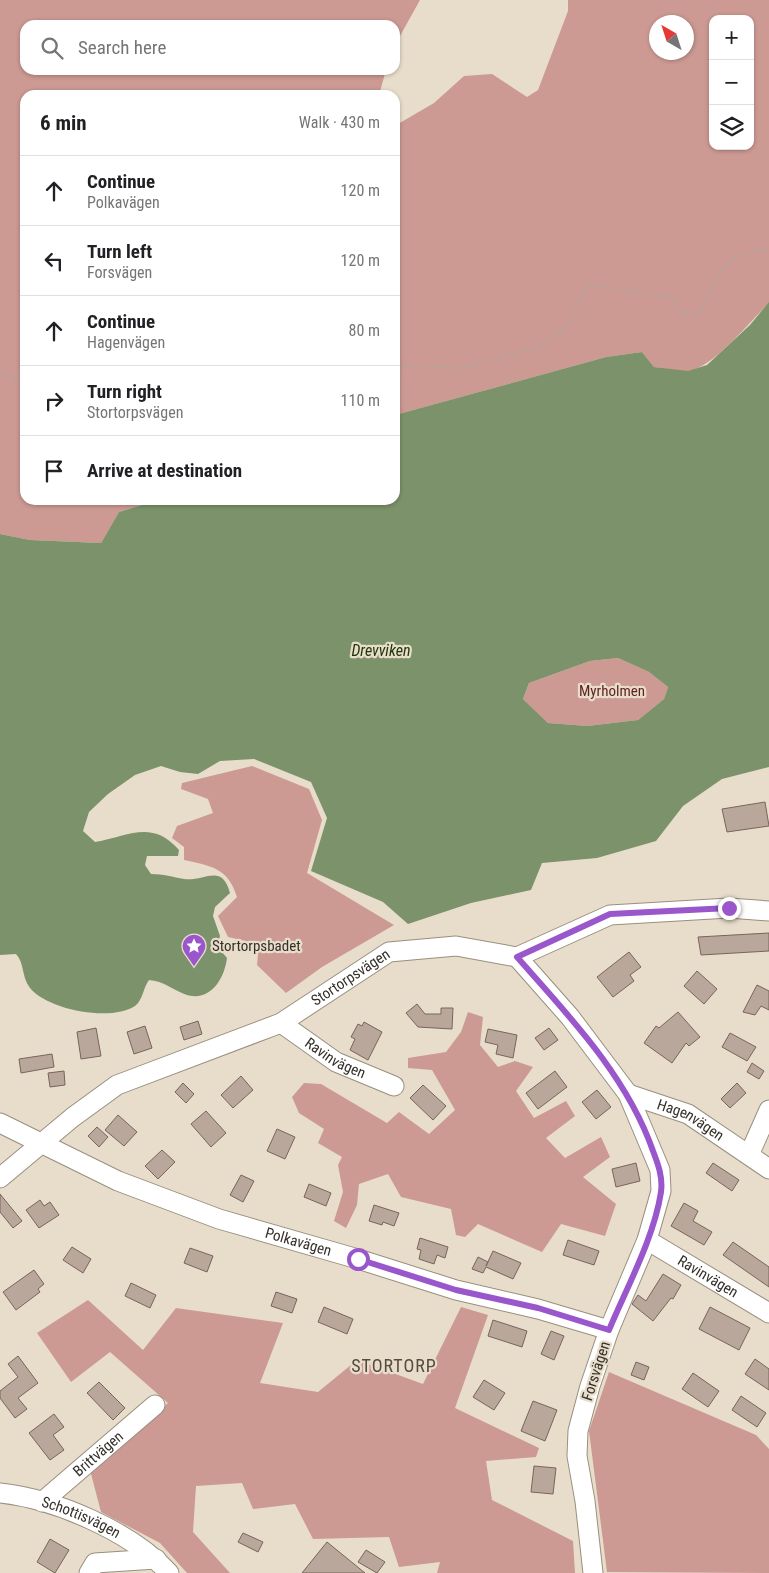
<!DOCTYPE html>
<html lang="en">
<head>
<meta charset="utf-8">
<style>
  body { margin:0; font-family:"Roboto Condensed",sans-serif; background:#f2f2f2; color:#202124 }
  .controls { position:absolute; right:15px; top:15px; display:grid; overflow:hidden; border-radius:10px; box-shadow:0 1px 4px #0004 }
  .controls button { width:45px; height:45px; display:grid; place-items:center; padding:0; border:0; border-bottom:1px solid #e0e0e0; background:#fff; color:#202124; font:25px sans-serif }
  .compass { position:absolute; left:649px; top:15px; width:45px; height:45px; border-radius:50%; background:#fff; box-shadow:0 1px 4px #0004; rotate:321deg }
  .stop { position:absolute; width:15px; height:15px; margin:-11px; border:4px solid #9a57cc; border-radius:50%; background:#fff }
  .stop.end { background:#9a57cc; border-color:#fff; box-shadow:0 1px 5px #0008 }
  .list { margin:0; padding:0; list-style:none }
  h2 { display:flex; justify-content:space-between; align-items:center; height:65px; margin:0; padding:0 20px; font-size:21px }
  h2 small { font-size:16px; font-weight:400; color:#757577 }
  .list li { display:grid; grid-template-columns:32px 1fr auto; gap:15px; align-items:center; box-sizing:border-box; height:70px; padding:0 20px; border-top:1px solid #e0e0e0 }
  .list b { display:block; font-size:19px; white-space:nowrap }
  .list p { margin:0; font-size:16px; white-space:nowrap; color:#757577 }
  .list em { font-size:16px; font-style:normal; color:#757577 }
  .icon { flex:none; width:28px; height:28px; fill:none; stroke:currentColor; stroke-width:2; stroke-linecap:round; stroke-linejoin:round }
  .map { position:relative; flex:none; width:769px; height:1573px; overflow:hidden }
  .search { position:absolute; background:#fff; box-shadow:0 1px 4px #0004; left:20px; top:20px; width:380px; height:55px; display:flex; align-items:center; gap:12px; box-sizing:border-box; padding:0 18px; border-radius:15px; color:#757577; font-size:19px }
  .panel { position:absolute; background:#fff; box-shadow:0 1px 4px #0004; left:20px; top:90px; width:380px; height:415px; border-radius:15px }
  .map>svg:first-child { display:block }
  .forest { fill:#cc9993; fill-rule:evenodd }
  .water { fill:#7c926a; fill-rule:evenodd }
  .building { fill:#baa79c; stroke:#76655b }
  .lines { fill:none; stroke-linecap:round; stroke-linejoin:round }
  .minor-casing { stroke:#998f7e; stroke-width:21 }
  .path { stroke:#b0a799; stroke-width:2.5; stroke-dasharray:2.5 4; stroke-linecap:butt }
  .minor { stroke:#fff; stroke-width:19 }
  .route { stroke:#9a57cc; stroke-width:6 }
  .labels { text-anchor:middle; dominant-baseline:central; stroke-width:4.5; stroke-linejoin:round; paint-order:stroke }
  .park-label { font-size:15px; fill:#61221e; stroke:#e8ddcb }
  .poi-label { font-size:15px; fill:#342f29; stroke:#e8ddcb; text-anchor:start }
  .street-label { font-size:15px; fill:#342f29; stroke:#e8ddcb }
  .water-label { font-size:16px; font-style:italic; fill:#203608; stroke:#e8ddcb }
  .quarter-label { font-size:18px; letter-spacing:1px; fill:#564c3d; stroke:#e8ddcb }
</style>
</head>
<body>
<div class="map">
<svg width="769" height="1573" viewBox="0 0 769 1573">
  <rect width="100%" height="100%" fill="#e8ddcb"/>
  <path class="forest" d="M0,0H420L395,45V25H25V70H386L379,95H25V500H158L119,512L101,543L30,540L0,534Z
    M568,0H769V303C750,321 715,366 689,371C679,373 665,368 654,367L642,352L606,357L395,415V123L398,124L434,103L464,76L492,74L527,97L538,90L568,11ZM713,19H750V146H713ZM656,22H686V52H656Z
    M618,658L649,672L668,687L664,699L638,720L587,726L548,723L523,699L529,683L590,661Z
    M252,766L309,789L322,820L307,873L394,925L322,967L286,993L257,965L259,944L228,937L218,916L237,897C228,867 210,866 184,860V847L172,838L177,826L213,813L208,799L181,789L182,783Z
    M468,1012L483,1017L480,1045L498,1067L515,1061L533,1067L516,1091L534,1118L566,1101L575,1116L546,1138L565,1158L601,1137L610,1157L583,1177L616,1204L605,1236L561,1224L542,1252L478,1224L465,1237L456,1235L451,1209L401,1197L388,1174L359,1184L357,1205L346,1228L334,1221L343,1192L338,1165L342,1157L318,1143L324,1129L299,1113L292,1097L304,1083L321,1084L387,1123L399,1112L429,1134L455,1110L432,1070L408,1068V1058L446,1052L461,1032Z
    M88,1300L143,1350L176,1308L283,1323L260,1383L318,1392L357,1360L423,1384L461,1307L488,1315L455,1408L539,1448L536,1457L486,1461L492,1500L573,1541L575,1573H437L440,1562L399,1567L389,1537L313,1539L295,1504L253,1509L242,1483L196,1486L193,1532L230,1573H187L160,1543L101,1512L90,1470L168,1403L110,1352L71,1382L37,1333Z
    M609,1372L756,1435L769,1449V1573L607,1572L589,1431Z"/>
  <path class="water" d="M769,302V767L722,779L683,806L656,841L597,858L542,863L531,890L471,903L408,924L383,902L311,871L327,818L311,782L254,759L220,761L198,774L180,772L161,766L135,775L108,794L89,812L83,831L95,842C129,836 152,819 179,850L178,856H147L145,865L151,874C163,874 173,877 184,879C204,882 222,862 230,893L215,907L213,916L220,936L217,946L227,958C224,981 208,1005 182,993C170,988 163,981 149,980C143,988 143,1000 135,1006C111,1022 48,1010 30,988C21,976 25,964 16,954L0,955V534L30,540L101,543L119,512L158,500H395V415L606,357L642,352L654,367L688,371L707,365L750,325ZM618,658L649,672L668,687L664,699L638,720L587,726L548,723L523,699L529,683L590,661Z"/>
  <path class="building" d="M765,802L769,826L727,832L722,809Z
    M769,933V951L701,955L698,937Z
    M629,952L641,967L630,975L634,981L613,997L597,977Z
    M697,971L717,989L704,1004L684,986Z
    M757,985L769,991V1010L761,1006L755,1015L743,1012Z
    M417,1004L425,1014H441V1008H453L452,1029L418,1027L406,1013Z
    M678,1012L700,1037L689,1046L686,1043L672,1063L644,1043L656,1026L659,1028Z
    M198,1021L202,1034L184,1040L180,1027Z
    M364,1022L382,1032L368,1060L350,1050L355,1039L351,1037L358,1024L362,1026Z
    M145,1026L152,1048L134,1054L127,1032Z
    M96,1028L101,1056L81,1059L77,1032Z
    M549,1028L558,1040L544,1050L535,1038Z
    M488,1029L517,1035L513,1058L496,1054L498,1045L485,1042Z
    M730,1033L756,1047L747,1061L722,1047Z
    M52,1054L54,1067L21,1073L19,1059Z
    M752,1063L764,1071L759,1079L747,1072Z
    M64,1071L65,1085L50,1087L48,1073Z
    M555,1071L567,1087L538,1109L526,1093Z
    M241,1076L253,1090L233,1108L221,1095Z
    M183,1083L194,1094L186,1103L175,1092Z
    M737,1083L746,1093L730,1108L721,1099Z
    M423,1085L446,1106L433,1120L410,1098Z
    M597,1090L611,1107L596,1119L582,1102Z
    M206,1111L226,1133L211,1147L191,1124Z
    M118,1115L137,1132L124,1146L105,1130Z
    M97,1127L108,1137L99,1147L88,1136Z
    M277,1129L295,1137L285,1159L267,1151Z
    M162,1150L175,1162L158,1179L145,1166Z
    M636,1163L640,1181L616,1187L612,1169Z
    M713,1163L739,1180L732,1191L706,1173Z
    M241,1175L254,1181L243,1202L230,1195Z
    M309,1184L331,1193L326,1206L304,1197Z
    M0,1194L22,1221L13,1228L0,1212Z
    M40,1200L44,1206L50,1202L59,1215L39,1228L26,1210Z
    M684,1203L698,1211L693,1221L712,1232L704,1245L671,1226Z
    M374,1205L399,1213L394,1226L383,1222L382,1225L369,1221Z
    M420,1238L448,1247L445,1258L437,1255L434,1264L419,1259L421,1250L417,1249Z
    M568,1240L599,1251L594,1265L563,1255Z
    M733,1242L769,1267V1287L723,1255Z
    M72,1247L91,1259L83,1273L63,1260Z
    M190,1248L213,1256L207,1272L184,1263Z
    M493,1251L521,1263L513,1279L486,1267L483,1273L472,1269L478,1257L488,1262L486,1266Z
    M34,1270L44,1284L38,1289L40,1292L16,1310L3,1292Z
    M663,1274L681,1285L673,1299L671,1298L653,1321L632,1304L638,1295L646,1301Z
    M131,1283L156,1295L150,1308L125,1296Z
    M276,1292L297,1299L292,1313L271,1306Z
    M324,1307L353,1319L347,1334L318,1322Z
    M710,1307L750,1328L739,1350L699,1329Z
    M493,1320L527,1331L522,1347L488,1336Z
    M551,1331L564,1336L554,1360L541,1354Z
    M18,1356L38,1383L18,1398L27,1409L15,1418L0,1398V1391L18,1377L8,1364Z
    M755,1359L769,1369V1390L745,1374Z
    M636,1362L649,1367L644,1380L631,1375Z
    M693,1373L719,1391L708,1407L682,1389Z
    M484,1380L505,1393L494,1410L473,1397Z
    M99,1382L125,1408L113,1420L87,1393Z
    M741,1396L766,1413L757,1427L732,1410Z
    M533,1401L557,1410L545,1441L521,1431Z
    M54,1414L64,1427L53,1435L64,1450L50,1460L29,1433Z
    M534,1466L556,1468L553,1494L531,1492Z
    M243,1533L263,1542L258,1552L238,1542Z
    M50,1539L69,1550L55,1573L37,1562Z
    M327,1542L365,1573H302Z
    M366,1550L385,1562L377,1573L358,1562Z"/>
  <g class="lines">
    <defs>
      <g id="minor">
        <path d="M517,957L570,1017L628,1094L660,1170L661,1191L647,1240L609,1330L590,1386L578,1431L577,1456L585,1501L593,1573"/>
        <path id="s1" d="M281,1023L336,1062L394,1086"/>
        <path id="s2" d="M628,1094L688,1114L769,1169"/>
        <path id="s3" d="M0,1123L118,1181L219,1219L358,1259L456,1290L538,1309L609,1330"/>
        <path d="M749,1155L769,1110"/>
        <path id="s4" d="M0,1178L73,1117L117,1085L281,1023L389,952L456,946L517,957L610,915L729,908L769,911"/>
        <path id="s5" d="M647,1240L769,1313"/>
        <path id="s6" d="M0,1493C55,1499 131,1531 169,1573"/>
        <path id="s7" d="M42,1502L155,1405"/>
        <path d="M89,1573L95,1563L156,1559"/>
      </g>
    </defs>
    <use href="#minor" class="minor-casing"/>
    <path class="path" d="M0,372L25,382
      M395,372L406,365L464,368L542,345L566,327L588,285L671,297L682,314L699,313C719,274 721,254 769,249"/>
    <use href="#minor" class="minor"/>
  </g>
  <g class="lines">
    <path class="route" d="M358,1259L456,1290L538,1308L609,1330C627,1287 654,1238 661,1192C663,1177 658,1164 653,1151C627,1076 569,1016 517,957L610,914L729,908"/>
  </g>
  <defs>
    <symbol id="sight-pin" viewBox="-11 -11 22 30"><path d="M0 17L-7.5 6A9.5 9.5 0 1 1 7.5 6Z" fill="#9a57cc" stroke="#e8ddcb"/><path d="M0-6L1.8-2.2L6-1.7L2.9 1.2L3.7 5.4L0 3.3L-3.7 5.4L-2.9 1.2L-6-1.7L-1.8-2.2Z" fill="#fff"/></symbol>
  </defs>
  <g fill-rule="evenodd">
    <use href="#sight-pin" x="180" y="932" width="28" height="38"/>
  </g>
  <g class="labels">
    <g class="park-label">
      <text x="612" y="691">Myrholmen</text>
    </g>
    <g class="poi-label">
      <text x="212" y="946">Stortorpsbadet</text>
    </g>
    <g class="street-label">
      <text stroke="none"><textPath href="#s4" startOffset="408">Stortorpsvägen</textPath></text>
      <text stroke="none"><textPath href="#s1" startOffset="65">Ravinvägen</textPath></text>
      <text stroke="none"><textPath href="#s2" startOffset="68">Hagenvägen</textPath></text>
      <text stroke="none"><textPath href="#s3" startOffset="322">Polkavägen</textPath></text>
      <text stroke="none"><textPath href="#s5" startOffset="71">Ravinvägen</textPath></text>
      <text transform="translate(596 1371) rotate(-72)">Forsvägen</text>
      <text stroke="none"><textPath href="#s7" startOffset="74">Brittvägen</textPath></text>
      <text stroke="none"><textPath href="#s6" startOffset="85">Schottisvägen</textPath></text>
    </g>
    <g class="water-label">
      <text x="381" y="650">Drevviken</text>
    </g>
    <g class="quarter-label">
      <text x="394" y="1365">STORTORP</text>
    </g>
  </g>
</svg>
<div class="controls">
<button>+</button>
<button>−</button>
<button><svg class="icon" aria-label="layers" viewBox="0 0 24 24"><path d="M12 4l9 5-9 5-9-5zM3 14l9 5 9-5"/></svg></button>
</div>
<svg class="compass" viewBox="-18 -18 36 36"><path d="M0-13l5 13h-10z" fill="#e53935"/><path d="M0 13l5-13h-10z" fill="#757577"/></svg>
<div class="stop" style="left:358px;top:1259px"></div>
<div class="stop end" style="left:729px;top:908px"></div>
<div class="search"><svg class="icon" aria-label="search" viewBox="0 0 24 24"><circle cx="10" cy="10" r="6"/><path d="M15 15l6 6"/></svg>Search here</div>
<section class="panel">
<h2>6 min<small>Walk · 430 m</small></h2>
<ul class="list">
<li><svg class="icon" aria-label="ahead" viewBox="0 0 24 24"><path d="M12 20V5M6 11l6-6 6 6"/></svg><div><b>Continue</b><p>Polkavägen</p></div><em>120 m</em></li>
<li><svg class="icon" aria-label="left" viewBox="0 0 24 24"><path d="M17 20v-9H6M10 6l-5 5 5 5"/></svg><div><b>Turn left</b><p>Forsvägen</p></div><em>120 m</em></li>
<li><svg class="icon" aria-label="ahead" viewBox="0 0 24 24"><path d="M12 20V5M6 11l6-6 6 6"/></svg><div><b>Continue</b><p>Hagenvägen</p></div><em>80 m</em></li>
<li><svg class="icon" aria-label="right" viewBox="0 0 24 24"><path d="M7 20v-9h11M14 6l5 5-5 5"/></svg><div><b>Turn right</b><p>Stortorpsvägen</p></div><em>110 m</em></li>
<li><svg class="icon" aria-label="arrive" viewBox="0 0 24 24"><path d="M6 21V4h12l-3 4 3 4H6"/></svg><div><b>Arrive at destination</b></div></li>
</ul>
</section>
</div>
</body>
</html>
